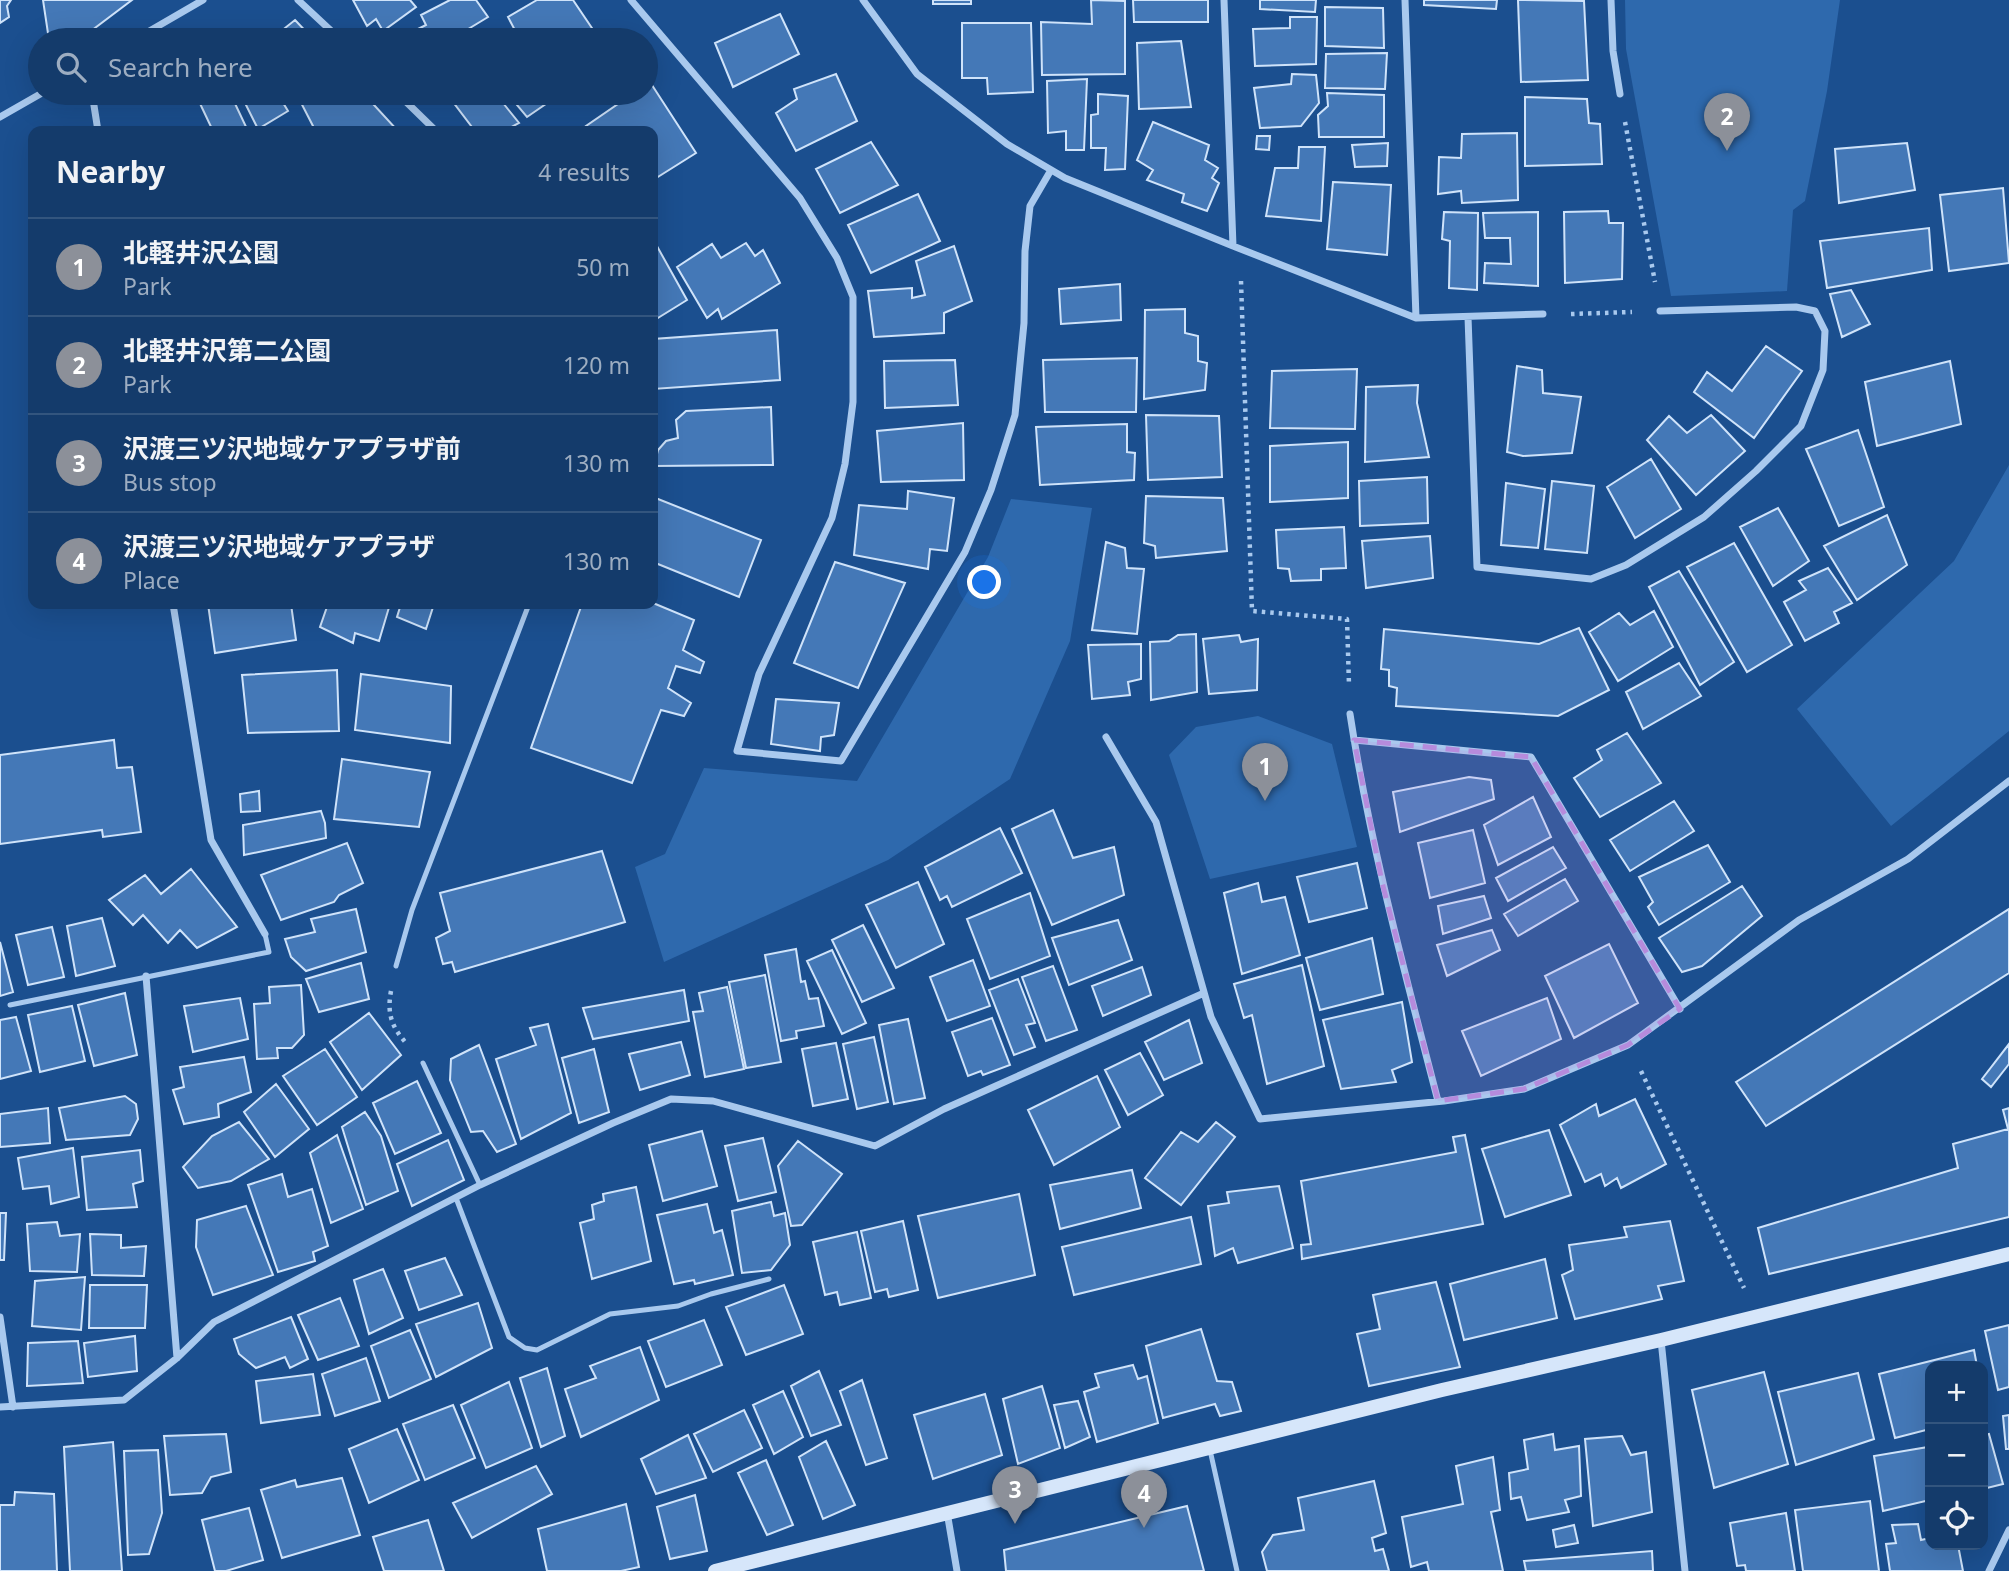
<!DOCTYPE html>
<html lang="en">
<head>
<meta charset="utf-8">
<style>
  body { margin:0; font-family:"Noto Sans","Noto Sans JP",sans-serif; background:#1d4271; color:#f1f3f6 }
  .controls { position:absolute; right:21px; bottom:21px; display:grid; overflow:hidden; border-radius:14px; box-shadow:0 7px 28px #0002 }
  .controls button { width:63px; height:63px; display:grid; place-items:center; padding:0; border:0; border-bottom:2px solid #33557e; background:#143b6b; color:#f1f3f6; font:35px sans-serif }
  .you { position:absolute; left:985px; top:583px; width:24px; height:24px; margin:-18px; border:5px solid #fff; border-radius:50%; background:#1a73e8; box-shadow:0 0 0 10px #1a73e833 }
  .badge { display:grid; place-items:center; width:46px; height:46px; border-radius:50%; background:#8c9099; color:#fff; font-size:23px; font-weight:700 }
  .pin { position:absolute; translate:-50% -58px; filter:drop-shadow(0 2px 4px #0008) }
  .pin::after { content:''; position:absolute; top:37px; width:24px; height:21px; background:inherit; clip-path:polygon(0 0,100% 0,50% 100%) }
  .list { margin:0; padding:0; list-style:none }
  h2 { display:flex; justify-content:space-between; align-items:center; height:91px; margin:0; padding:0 28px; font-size:30px }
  h2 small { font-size:23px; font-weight:400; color:#9dadc1 }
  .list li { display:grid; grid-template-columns:46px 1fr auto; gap:21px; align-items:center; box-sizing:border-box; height:98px; padding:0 28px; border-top:2px solid #33557e }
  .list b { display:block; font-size:26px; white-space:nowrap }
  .list p { margin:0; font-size:23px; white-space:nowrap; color:#9dadc1 }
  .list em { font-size:23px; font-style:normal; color:#9dadc1 }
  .icon { flex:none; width:38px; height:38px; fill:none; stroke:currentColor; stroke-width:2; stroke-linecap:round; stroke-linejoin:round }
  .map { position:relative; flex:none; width:2009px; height:1571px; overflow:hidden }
  .search { position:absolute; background:#143b6b; box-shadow:0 7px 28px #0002; left:28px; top:28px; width:630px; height:77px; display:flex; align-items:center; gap:18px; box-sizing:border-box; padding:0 24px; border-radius:38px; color:#9dadc1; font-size:26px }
  .panel { position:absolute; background:#143b6b; box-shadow:0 7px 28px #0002; left:28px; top:126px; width:630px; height:483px; border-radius:14px }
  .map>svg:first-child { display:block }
  .green { fill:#2e69ad }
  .building { fill:#4478b7; stroke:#cfe3fa; stroke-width:2 }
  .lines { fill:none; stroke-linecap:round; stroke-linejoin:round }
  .path { stroke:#a9c9ee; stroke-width:4.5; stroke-dasharray:3.5 5; stroke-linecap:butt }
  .lane { stroke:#a9c9ee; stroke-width:5 }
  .street { stroke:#a9c9ee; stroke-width:7 }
  .secondary { stroke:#d6e6fa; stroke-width:14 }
  .marked { fill:#b68bdc; fill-opacity:0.2; stroke:#b68bdc; stroke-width:5; stroke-dasharray:14 9; stroke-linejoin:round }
</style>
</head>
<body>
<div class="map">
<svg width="2009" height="1571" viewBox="0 0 2009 1571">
  <rect width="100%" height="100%" fill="#1b4f8f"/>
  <path class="green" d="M1625,0H1840L1827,91L1805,201L1793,210L1787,291L1671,296L1626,49Z
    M2009,465V731L1891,826L1797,709L1954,561Z
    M1011,499L1092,508L1070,641L1010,779L888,860L664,962L635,867L665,854L704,768L857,781L988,557Z
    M1258,716L1332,744L1357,847L1210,879L1169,755L1196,727Z"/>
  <path class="building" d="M0,0H11L7,6L9,17L0,23Z
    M43,0H132L79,40H49Z
    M353,0H410L416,7L383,31L376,19L367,26Z
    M450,0H476L488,17L450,40H396L426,25L421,15Z
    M537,0H573L600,40H531L526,32L518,36L508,17Z
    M933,0H971V4H933Z
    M1091,0L1125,1V74L1042,75L1041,22L1092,24Z
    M1133,0H1208V22H1134Z
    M1260,0H1316L1315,12L1260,9Z
    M1424,0H1497L1496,9L1424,5Z
    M1518,0L1584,1L1588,80L1521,82Z
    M1325,7L1383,8L1384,48L1325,46Z
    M780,14L799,54L733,87L715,43Z
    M1290,17H1317L1316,64L1255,66L1253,29L1290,28Z
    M295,20L314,40H270Z
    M962,23H1031L1033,92L988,94L987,78H962Z
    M1181,41L1191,107L1139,109L1137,43Z
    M1387,53L1385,89L1325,88L1326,54Z
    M836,74L857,121L796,151L776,113L797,99L794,89Z
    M1292,74L1316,75L1319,103L1301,126L1260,128L1254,88L1291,84Z
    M1087,79L1084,150H1066V131L1048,133L1047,81Z
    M650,82L696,153L653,180V131H590L586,126L634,93H646V85Z
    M195,93H230L248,131H213Z
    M240,93H277L288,111L258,129Z
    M296,93H363L398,131H312L313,126Z
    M455,93H495L519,123L504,131H475L450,98Z
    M507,93H548L553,99L527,117Z
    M1327,93L1384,95V137H1319L1318,115L1328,106Z
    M1098,94L1128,96L1125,169L1105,170L1106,148H1091V115L1098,114Z
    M1525,97L1587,99L1589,123L1600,124L1602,164L1525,166Z
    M1153,122L1209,145L1205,160L1218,168L1212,178L1219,183L1207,211L1182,202L1184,194L1147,180L1153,170L1137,160Z
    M1517,133L1518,200L1462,203L1461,191L1438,194L1439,157L1461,158L1462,134Z
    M1257,136H1270L1269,150L1256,149Z
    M871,142L898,185L840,213L816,169Z
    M1388,143L1387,166L1355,167L1352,145Z
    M1907,143L1915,190L1839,203L1835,149Z
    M1299,147H1325L1321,221L1266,216L1275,168H1298Z
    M1333,182L1391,185L1387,255L1327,249Z
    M2003,188L2009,263L1949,271L1940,195Z
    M918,194L940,241L871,273L848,225Z
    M1608,211L1609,223H1623L1622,279L1565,283L1564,212Z
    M1444,212L1478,213L1477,290L1449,288L1450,241L1442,239Z
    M1538,212V286L1484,283L1485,263L1511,264L1510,238H1485L1483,213Z
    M1929,228L1932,270L1827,288L1820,241Z
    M653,239L687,300L653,321Z
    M746,243L755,256L763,250L780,283L722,319L718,309L707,318L677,267L712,244L721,258Z
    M954,246L972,301L944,313V333L874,337L868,291L912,288V298L925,295L916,261Z
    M1120,284L1121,320L1061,324L1059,289Z
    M1851,290L1870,324L1842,337L1830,294Z
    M1185,309V333L1198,336V361L1207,363L1205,390L1144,399L1145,310Z
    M777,330L780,380L653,389V339Z
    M1766,346L1802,371L1754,438L1694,392L1707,372L1732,391Z
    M1137,358L1136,412H1045L1043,360Z
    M955,360L958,405L885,408L884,361Z
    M1950,361L1961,424L1877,446L1865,382Z
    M1517,366L1542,370L1543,393L1581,397L1572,453L1523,456L1507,452Z
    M1357,369L1355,429L1270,428L1272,371Z
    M1418,385L1417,403L1429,457L1365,462L1366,387Z
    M771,407L773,465L654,466L658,450L666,441L678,438L676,420L686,411Z
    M1146,415L1219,416L1222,477L1148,480Z
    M1711,415L1745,451L1696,495L1647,440L1669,416L1687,433Z
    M963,423L964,480L881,482L877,431Z
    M1127,424V452L1135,453L1134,480L1040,485L1036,427Z
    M1858,430L1884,507L1839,526L1806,449Z
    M1348,442V498L1270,502V446Z
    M1651,459L1681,509L1635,538L1607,487Z
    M1427,477L1428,523L1360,526L1359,481Z
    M1552,481L1594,486L1587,553L1545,549Z
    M1506,483L1545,489L1538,548L1501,545Z
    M908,491L954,498L947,551L930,549L928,569L854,555L859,505L907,509Z
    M1146,496L1223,498L1227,551L1156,558L1155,546L1144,543Z
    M653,497L761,540L739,597L653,562Z
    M1778,508L1809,561L1773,586L1740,527Z
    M1887,515L1907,565L1857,600L1824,546Z
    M1344,527L1346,568L1321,569V580L1291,581L1289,569L1278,568L1276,530Z
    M1430,536L1433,578L1366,588L1362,541Z
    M1106,542L1125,548L1127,568L1144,569L1137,634L1092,630Z
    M1734,543L1792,645L1747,672L1687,567Z
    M835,562L905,583L858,688L794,663Z
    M1828,568L1852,603L1834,612L1839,623L1805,641L1784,602L1806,590L1799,581Z
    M1679,571L1734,662L1700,685L1649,587Z
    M653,603L694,620L683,650L704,662L700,673L676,666L668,688L691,703L684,716L661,710L632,783L531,748L582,604Z
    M208,604H291L296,640L215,653Z
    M328,604H390L379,641L355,633L353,643L320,627Z
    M401,604H434L426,629L397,617Z
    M1654,611L1673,647L1618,681L1589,632L1619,613L1630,625Z
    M1579,628L1609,690L1558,716L1396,706L1397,688L1389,686V670L1381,669L1384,629L1539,644Z
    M1196,634L1197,692L1151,700L1150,642L1169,641L1178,635Z
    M1239,635L1241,642L1258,639L1257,690L1209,694L1203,639Z
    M1141,644V679L1128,682L1130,695L1092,699L1088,645Z
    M1679,663L1701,696L1643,729L1626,692Z
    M337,670L339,731L248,733L242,675Z
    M361,674L451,686L450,743L355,730Z
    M776,699L839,703L834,735L821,737L820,751L771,744Z
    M1627,733L1661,783L1600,817L1574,778L1602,760L1597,750Z
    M114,740L117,768L132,767L141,832L103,837L102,830L0,844V755Z
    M342,759L430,772L419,827L334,819Z
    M1469,777L1491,780L1494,799L1400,832L1393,792Z
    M259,791L260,811L241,812L240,794Z
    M1533,797L1551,837L1498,865L1484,825Z
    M1674,801L1694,831L1630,871L1610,840Z
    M1053,810L1073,858L1114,847L1124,895L1052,925L1012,829Z
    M321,811L325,823L326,838L244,855L243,825Z
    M1000,828L1022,873L952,907L947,896L940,900L925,867Z
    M1473,830L1485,883L1430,898L1418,843Z
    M347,843L363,883L339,895L334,902L281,920L261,875Z
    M1708,845L1730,882L1659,925L1648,907L1653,902L1639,877Z
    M1553,847L1566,868L1508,901L1496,878Z
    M602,851L625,922L455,972L452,962L443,964L436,938L450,931L440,893Z
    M1357,863L1367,908L1309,922L1297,877Z
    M191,869L237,927L197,948L180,930L168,943L143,915L133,925L109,900L145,875L161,894Z
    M1565,879L1578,901L1518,936L1504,914Z
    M918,882L944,944L896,968L866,905Z
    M1258,883L1262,902L1285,897L1300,955L1242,974L1224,893Z
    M1742,886L1762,916L1702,966L1682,972L1659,938Z
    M1030,893L1050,956L990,979L967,919Z
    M1484,896L1491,918L1443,934L1438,906Z
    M356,909L366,952L306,971L291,957L285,939L315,932L311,919Z
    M2009,909V973L1766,1126L1736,1082Z
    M102,918L115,966L76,976L67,926Z
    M1118,920L1132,960L1069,985L1052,938Z
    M863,925L894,988L862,1002L832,940Z
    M52,927L64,977L28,985L16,935Z
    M1492,930L1500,950L1447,976L1437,945Z
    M1372,938L1383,994L1320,1010L1306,958Z
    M0,942L13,992L0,996Z
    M1609,944L1638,1003L1574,1038L1545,976Z
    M796,949L801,982L805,981L809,999L818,998L824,1026L796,1031L797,1038L781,1041L765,955Z
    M832,950L866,1023L842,1034L807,961Z
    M973,960L990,1006L947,1021L930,977Z
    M361,963L369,999L319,1012L306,979Z
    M1302,965L1324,1066L1267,1084L1252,1015L1244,1018L1234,984Z
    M1053,966L1077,1030L1046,1041L1022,977Z
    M1142,967L1151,995L1103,1016L1092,986Z
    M765,975L781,1062L746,1068L729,982Z
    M1018,979L1035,1023L1026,1025L1035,1047L1014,1055L989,990Z
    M301,985L304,1035L292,1048H277L278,1058L257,1059L254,1004L270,1003L269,987Z
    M727,987L744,1069L705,1077L693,1012L703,1011L699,993Z
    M684,990L689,1021L593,1039L583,1008Z
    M125,993L137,1055L94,1066L78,1005Z
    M240,998L248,1039L193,1052L184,1006Z
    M1547,998L1561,1039L1481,1076L1462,1031Z
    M1402,1002L1412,1062L1392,1070L1396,1082L1341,1089L1323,1020Z
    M72,1006L85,1061L40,1072L28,1015Z
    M369,1013L401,1055L362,1090L330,1042Z
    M16,1017L31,1071L0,1079V1020Z
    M992,1018L1010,1065L983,1075L981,1071L968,1076L952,1032Z
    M908,1019L925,1098L894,1104L879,1025Z
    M1189,1020L1202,1063L1164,1080L1145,1042Z
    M548,1024L571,1113L521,1139L496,1059L536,1045L530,1028Z
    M874,1037L888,1102L857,1109L843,1044Z
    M681,1042L690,1075L640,1090L629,1054Z
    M836,1043L848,1099L813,1106L802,1049Z
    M2009,1044V1064L1991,1087L1982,1079Z
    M479,1045L516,1144L497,1152L483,1131L471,1132L450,1080L451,1059Z
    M325,1049L357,1097L317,1125L283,1076Z
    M594,1049L609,1112L579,1123L562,1058Z
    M1140,1053L1163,1095L1128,1115L1105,1070Z
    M244,1057L251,1092L218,1104L219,1117L184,1124L173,1090L184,1087L180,1067Z
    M1097,1076L1120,1127L1054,1165L1028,1110Z
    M417,1081L441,1133L395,1154L373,1103Z
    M276,1084L309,1129L275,1157L244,1112Z
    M125,1096L136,1104L138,1119L130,1135L66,1140L59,1108Z
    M1635,1099L1666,1164L1621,1188L1617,1178L1605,1186L1601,1174L1585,1182L1560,1125L1596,1104L1599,1116Z
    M48,1108L50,1143L0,1147V1114Z
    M2009,1108V1217L1769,1274L1758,1228L1958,1168L1953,1144L2008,1129L2003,1110Z
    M365,1112L381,1136L398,1191L366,1205L342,1127Z
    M239,1122L269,1159L231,1181L198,1188L183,1167L212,1136Z
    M1216,1122L1235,1137L1181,1205L1145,1178L1181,1132L1198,1142Z
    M1549,1130L1571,1195L1505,1217L1482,1149Z
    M702,1131L717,1186L663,1201L649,1145Z
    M337,1135L363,1209L331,1223L310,1153Z
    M1465,1135L1483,1224L1302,1259L1301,1245L1311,1244L1301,1181L1456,1152L1453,1137Z
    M763,1138L776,1192L738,1201L725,1146Z
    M448,1140L464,1180L412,1206L397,1164Z
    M798,1141L842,1174L802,1225L791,1226L778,1166Z
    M73,1148L79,1197L51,1204L49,1186L23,1189L18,1158Z
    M140,1150L143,1181L133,1184L137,1207L87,1210L82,1157Z
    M1132,1170L1141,1208L1060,1229L1050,1185Z
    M282,1174L288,1197L312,1189L328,1246L313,1252L315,1261L278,1272L248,1185Z
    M1279,1186L1293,1248L1238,1263L1233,1248L1215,1256L1208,1206L1229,1203L1227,1192Z
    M636,1187L651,1261L592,1279L580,1223L594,1219L592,1205L604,1201L603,1194Z
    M1019,1194L1035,1275L938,1298L918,1216Z
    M771,1202L774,1216L785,1213L790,1245L771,1270L742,1273L732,1211Z
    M707,1204L714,1233L722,1230L733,1275L695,1284L694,1280L674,1284L657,1215Z
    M246,1206L273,1275L213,1295L196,1247L197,1220Z
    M0,1213H6L4,1260H0Z
    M1191,1217L1201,1264L1074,1295L1062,1247Z
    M903,1221L918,1290L889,1297L887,1289L875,1292L861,1231Z
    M1670,1221L1684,1281L1658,1286L1662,1299L1575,1319L1562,1275L1573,1270L1569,1245L1627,1237L1624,1227Z
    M57,1222L60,1236L80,1234L77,1272L30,1271L27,1224Z
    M857,1232L871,1298L840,1305L837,1292L825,1295L813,1242Z
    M90,1234L121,1235V1248L146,1246L144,1276L92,1275Z
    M445,1258L462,1295L419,1310L405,1271Z
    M1545,1259L1557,1318L1464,1340L1450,1284Z
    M383,1269L403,1318L369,1334L354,1280Z
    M85,1277L81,1330L32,1326L35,1281Z
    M1436,1282L1460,1367L1369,1386L1357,1334L1380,1329L1373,1295Z
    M90,1285H147L145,1328H89Z
    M784,1285L803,1334L746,1355L726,1307Z
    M340,1298L359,1346L318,1360L298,1315Z
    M478,1303L492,1348L436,1377L416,1324Z
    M291,1317L308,1359L290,1368L285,1357L256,1368L239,1354L234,1339Z
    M704,1320L722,1365L666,1387L648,1341Z
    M2009,1325V1387L1998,1390L1985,1331Z
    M1201,1329L1217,1381L1232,1382L1241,1411L1220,1416L1215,1404L1163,1418L1146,1346Z
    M410,1330L431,1379L389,1398L371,1346Z
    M135,1336L137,1371L88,1377L84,1343Z
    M78,1341L83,1383L27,1386L28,1343Z
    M640,1347L659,1400L581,1437L565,1389L596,1378L590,1366Z
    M1974,1350L1977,1366H1930V1429L1895,1438L1879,1374Z
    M366,1358L380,1401L335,1416L322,1374Z
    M1133,1365L1138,1379L1147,1376L1158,1423L1097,1442L1084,1392L1099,1387L1095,1374Z
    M547,1368L565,1436L541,1447L520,1378Z
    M819,1371L841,1425L811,1436L791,1386Z
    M1764,1372L1788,1464L1714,1488L1692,1390Z
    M1858,1373L1874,1439L1796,1465L1778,1392Z
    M313,1374L320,1415L261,1423L256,1381Z
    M862,1380L887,1458L866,1465L840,1391Z
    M509,1382L532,1448L486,1468L461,1405Z
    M1042,1386L1060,1448L1018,1464L1003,1399Z
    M783,1391L803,1437L774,1454L753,1405Z
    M985,1394L1002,1455L933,1479L914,1415Z
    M1078,1401L1090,1437L1065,1448L1054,1405Z
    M453,1405L475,1458L425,1480L403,1424Z
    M744,1410L762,1448L713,1472L694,1434Z
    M2009,1415V1449H2006L2003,1416Z
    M397,1429L419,1480L369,1503L349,1449Z
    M226,1434L231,1472L211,1477L202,1493L170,1495L164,1436Z
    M1553,1434L1555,1450L1579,1446L1581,1496L1565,1500L1569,1512L1527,1520L1521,1497L1511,1499L1509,1473L1528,1469L1524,1440Z
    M1989,1434L2003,1484L1983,1489V1435Z
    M688,1435L706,1478L656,1494L641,1459Z
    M1622,1436L1631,1455L1646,1452L1652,1512L1593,1526L1585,1439Z
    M826,1441L855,1505L823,1519L799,1457Z
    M113,1442L122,1571H70L64,1447Z
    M1928,1447L1930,1500L1883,1511L1874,1456Z
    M158,1450L162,1513L149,1554L128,1555L124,1451Z
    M1493,1457L1500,1510L1491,1512L1503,1571H1429L1427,1562L1411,1567L1402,1517L1463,1504L1456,1466Z
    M766,1460L793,1525L767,1535L738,1473Z
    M536,1466L552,1494L472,1538L453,1503Z
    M342,1478L360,1535L282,1558L261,1490L295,1480L297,1487Z
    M1374,1481L1386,1533L1372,1538L1375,1551L1383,1549L1389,1571H1267L1262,1552L1273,1535L1304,1530L1298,1498Z
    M15,1492L54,1494L57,1571H0V1505H14Z
    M695,1495L707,1551L670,1559L657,1507Z
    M1870,1501L1879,1571H1803L1795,1510Z
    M626,1504L639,1567L621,1571H547L538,1529Z
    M1187,1506L1204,1571H1006L1004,1550Z
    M249,1508L263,1560L226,1571H215L202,1520Z
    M1786,1513L1795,1571H1746L1745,1565L1737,1566L1730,1523Z
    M428,1520L444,1571H384L373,1537Z
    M1918,1524L1921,1540L1930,1538V1545H1958L1963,1571H1890L1886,1544L1896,1543L1892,1525Z
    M1574,1525L1578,1543L1556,1547L1553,1530Z
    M1652,1551L1653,1571H1526L1524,1561Z"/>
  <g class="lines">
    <path class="path" d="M1625,122L1655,282
      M1241,281L1252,611L1347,619L1349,685
      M1571,314L1632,312
      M391,991C387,1013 391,1026 406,1043
      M1641,1071L1744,1288"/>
    <path class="lane" d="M396,966L412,910L529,604
      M10,1005L269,952L265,934
      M423,1063L480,1185
      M456,1198L509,1337L525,1348L537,1350L610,1314L678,1306L711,1294L769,1279
      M1210,1450L1237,1571"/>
    <path class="street" d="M298,0L341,40
      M631,0L800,198L837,258L853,297V402L845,464L832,518L759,674L737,751L841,761L965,552L991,490L1015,415L1024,323L1025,251L1030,206L1051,170
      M863,0L917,74L1007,144L1065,178L1233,246
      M1224,0L1233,246L1416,318L1543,314
      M1405,0L1416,318
      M1611,0L1613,51L1620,94
      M134,40L203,0
      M92,93L98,131
      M397,93L436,131
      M0,117L42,93
      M1468,317L1477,567L1591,579L1626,565L1704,517L1756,471L1801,426L1823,370L1825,331L1815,311L1796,307L1660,311
      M173,604L211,840L265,934
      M1350,714C1370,845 1405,973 1438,1101
      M1106,737L1156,822L1211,1017L1260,1119L1444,1101L1524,1089L1628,1045L1799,920L1908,859L2009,781
      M1354,740L1531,757L1680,1009
      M146,976L177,1358
      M0,1317L13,1407
      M1661,1340L1685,1571
      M0,1407L124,1400L177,1358L214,1322L480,1185L613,1123L671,1099L713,1101L875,1146L944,1109L1204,993
      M947,1512L957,1571
      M1989,1571L2009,1530"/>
    <path class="secondary" d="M715,1571L1442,1390L1661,1340L2009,1254"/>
  </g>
  <path class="marked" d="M1354,740L1531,757L1680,1009L1628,1045L1524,1089L1438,1101L1382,882Z"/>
</svg>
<div class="controls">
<button>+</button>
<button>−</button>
<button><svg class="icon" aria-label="locate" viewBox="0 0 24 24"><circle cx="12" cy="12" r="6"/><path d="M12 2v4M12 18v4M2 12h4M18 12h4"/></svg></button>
</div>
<div class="you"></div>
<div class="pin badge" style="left:1265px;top:801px">1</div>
<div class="pin badge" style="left:1727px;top:151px">2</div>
<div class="pin badge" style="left:1015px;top:1524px">3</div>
<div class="pin badge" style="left:1144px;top:1528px">4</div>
<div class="search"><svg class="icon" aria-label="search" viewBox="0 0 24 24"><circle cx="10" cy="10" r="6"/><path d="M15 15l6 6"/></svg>Search here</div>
<section class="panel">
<h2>Nearby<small>4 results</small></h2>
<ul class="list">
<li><span class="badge">1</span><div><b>北軽井沢公園</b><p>Park</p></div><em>50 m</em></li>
<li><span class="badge">2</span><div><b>北軽井沢第二公園</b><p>Park</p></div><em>120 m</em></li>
<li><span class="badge">3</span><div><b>沢渡三ツ沢地域ケアプラザ前</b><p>Bus stop</p></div><em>130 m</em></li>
<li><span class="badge">4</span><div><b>沢渡三ツ沢地域ケアプラザ</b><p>Place</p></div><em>130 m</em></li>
</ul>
</section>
</div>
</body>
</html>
